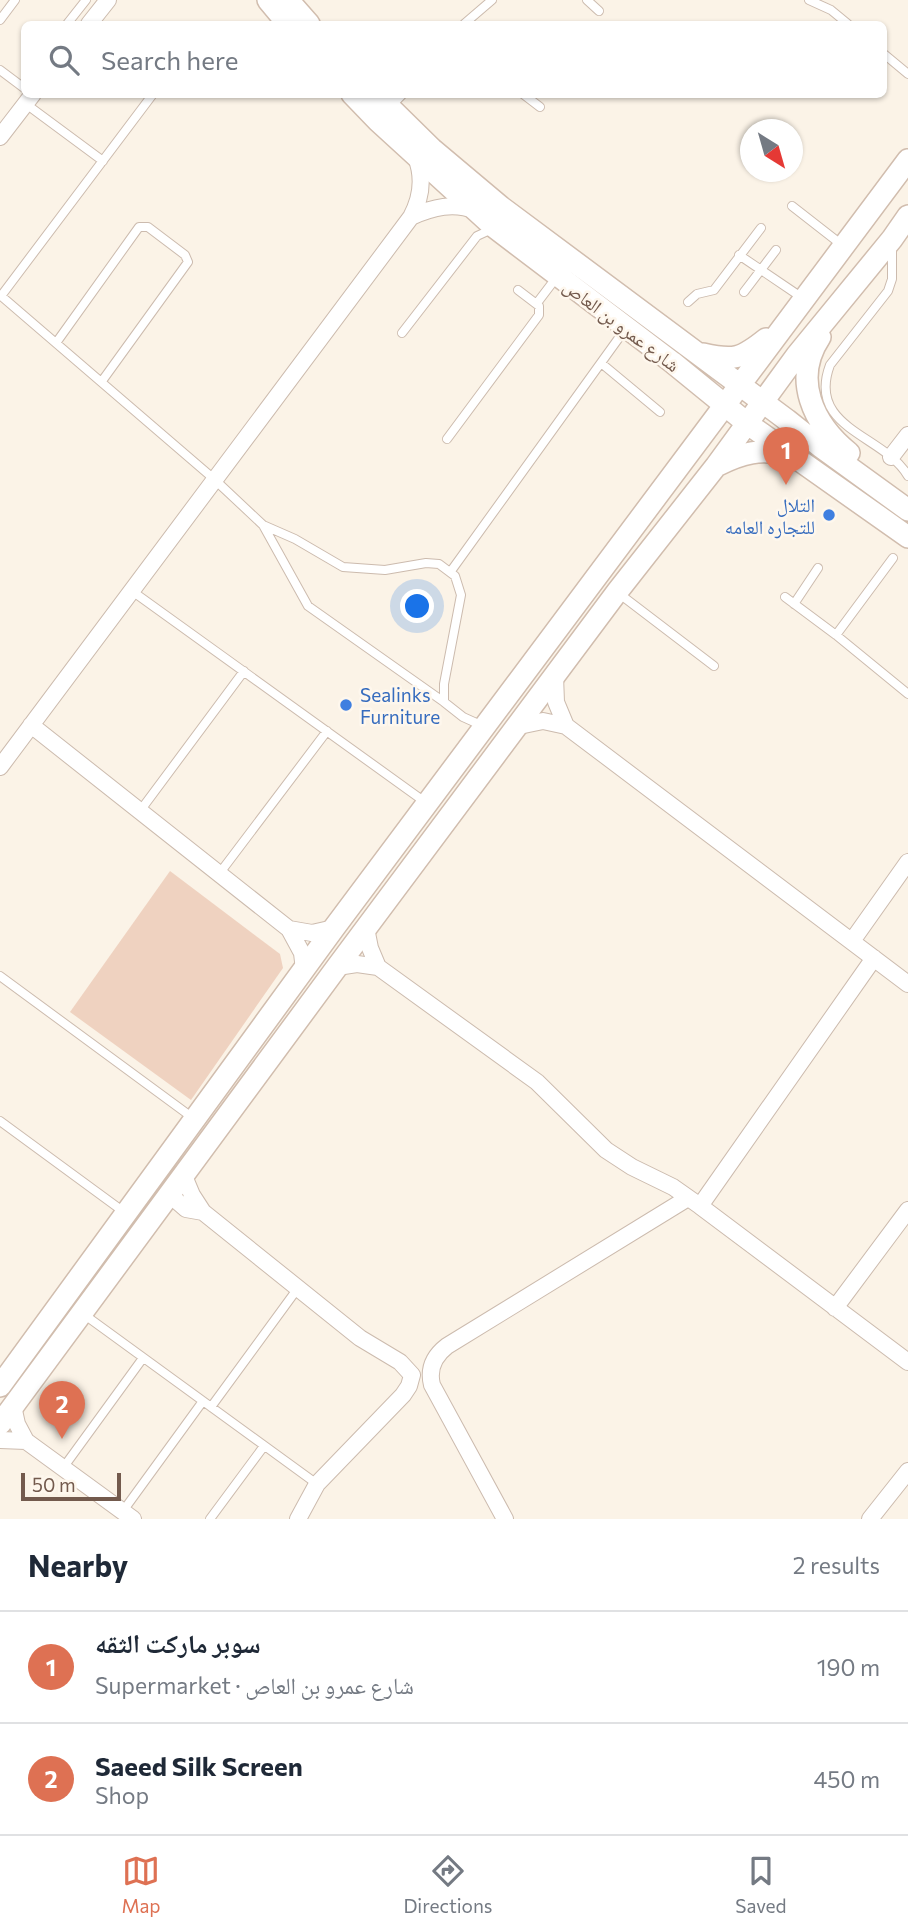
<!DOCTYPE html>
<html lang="en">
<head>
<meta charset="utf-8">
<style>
  body { margin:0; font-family:Commissioner,"Noto Naskh Arabic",sans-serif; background:#f2f2f3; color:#1f2937 }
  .compass { position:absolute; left:740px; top:119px; width:63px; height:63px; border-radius:50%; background:#fff; box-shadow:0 2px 5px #0004; rotate:143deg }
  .scale { position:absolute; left:21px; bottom:18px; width:100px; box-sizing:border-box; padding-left:7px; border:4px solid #735a4d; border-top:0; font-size:19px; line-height:24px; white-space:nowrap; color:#735a4d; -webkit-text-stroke:5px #fef7ed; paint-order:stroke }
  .you { position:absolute; left:418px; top:607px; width:24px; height:24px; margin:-18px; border:5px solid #fff; border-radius:50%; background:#1a73e8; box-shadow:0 0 0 10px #1a73e833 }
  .badge { display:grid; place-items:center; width:46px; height:46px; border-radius:50%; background:#de7153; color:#fff; font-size:23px; font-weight:700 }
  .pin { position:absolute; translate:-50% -58px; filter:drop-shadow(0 2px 4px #0008) }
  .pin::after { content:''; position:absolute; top:37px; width:24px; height:21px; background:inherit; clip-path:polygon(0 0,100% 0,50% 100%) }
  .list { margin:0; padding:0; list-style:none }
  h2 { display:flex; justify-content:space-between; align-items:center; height:91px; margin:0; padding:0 28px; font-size:30px }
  h2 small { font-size:23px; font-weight:400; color:#747a83 }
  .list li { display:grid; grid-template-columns:46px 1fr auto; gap:21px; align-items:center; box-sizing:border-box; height:112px; padding:0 28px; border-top:2px solid #e0e1e3 }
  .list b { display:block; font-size:26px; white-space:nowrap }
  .list p { margin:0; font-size:23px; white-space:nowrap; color:#747a83 }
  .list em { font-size:23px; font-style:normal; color:#747a83 }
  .icon { flex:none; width:38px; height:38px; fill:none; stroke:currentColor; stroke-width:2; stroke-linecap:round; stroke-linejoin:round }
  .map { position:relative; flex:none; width:908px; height:1519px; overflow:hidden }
  .search { position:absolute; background:#fff; box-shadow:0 2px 5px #0004; left:21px; right:21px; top:21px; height:77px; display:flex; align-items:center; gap:18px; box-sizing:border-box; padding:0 24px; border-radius:10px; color:#747a83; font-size:26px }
  .sheet { height:315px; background:#fff }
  nav { display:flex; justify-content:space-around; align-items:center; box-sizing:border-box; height:98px; border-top:2px solid #e0e1e3; background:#fff; font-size:19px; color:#747a83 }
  nav a { display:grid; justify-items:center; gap:4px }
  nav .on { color:#de7153 }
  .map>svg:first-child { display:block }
  .building { fill:#efd2c0 }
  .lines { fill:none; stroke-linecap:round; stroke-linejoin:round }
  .service-casing { stroke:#ccbbae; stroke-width:10 }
  .minor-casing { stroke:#ccbbae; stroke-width:18 }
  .secondary-casing { stroke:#d1bdae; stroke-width:24 }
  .service { stroke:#fff; stroke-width:8 }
  .minor { stroke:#fff; stroke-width:16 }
  .secondary { stroke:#fff; stroke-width:21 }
  .shop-dot { fill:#3f7fe0; stroke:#fef7ed; stroke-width:2.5 }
  .labels { text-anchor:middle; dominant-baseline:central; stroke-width:5; stroke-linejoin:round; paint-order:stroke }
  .street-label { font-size:19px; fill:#735a4d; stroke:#fef7ed }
  .shop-label { font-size:19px; fill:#366cbe; stroke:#fef7ed; text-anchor:end }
</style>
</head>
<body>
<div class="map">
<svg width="908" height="1519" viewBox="0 0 908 1519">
  <rect width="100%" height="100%" fill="#fbf3e7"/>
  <path class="building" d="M170,871L280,954L283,968L191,1100L70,1012Z"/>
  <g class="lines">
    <defs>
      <path id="service" d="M587,0L599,11
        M809,0L831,10L848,24
        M0,20L15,0
        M67,24L86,0
        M464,24L492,0
        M884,54L908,74
        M0,70L24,88
        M523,94L540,107
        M26,104L103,161
        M391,106L403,94
        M792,206L842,245
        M892,247V279L888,291L830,365C806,429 885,435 908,476
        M739,255L804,299
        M744,292L776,250
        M0,295L214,479L263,525L295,539L343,567L385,570L426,563L439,564L455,576L461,595L444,684V702L463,717L483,726
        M1,296L153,94
        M688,302L697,294L714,290L761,228
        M537,303L556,278
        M402,333L477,236L492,229
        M56,343L139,227H148L185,255L188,262L102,381
        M601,363L660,412
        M447,439L539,315V306L518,290
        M263,525L308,606L444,702
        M451,571L626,328
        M132,591L425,802
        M617,592L714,666
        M785,597L836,635L908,694
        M794,604L818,568
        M836,635L893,558
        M140,811L244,671
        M219,874L327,731
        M0,976L193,1118
        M0,1121L124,1212
        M82,1313L317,1484
        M211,1407L298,1288
        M63,1468L143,1358
        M123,1511L203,1401
        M210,1519L264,1446"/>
      <path id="minor" d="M89,24L108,0
        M0,137L33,94
        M411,217C433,207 454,202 476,211
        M891,457L908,435
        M555,676L556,702L566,726
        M31,725L289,929L302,953L304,970
        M519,726L543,721L566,726L908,984
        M0,767L411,217C422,197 424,178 416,157
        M366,928L370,948L378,967L537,1082L606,1150L632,1167L673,1187L700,1206L908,1362
        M289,929L312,933L334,928
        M852,941L908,862
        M337,967L357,964L378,967
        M184,1176L192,1195L203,1212L360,1338L400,1362L412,1375L409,1386L403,1395L317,1484L298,1519
        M170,1195L186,1209L203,1212
        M700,1206L874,958
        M835,1308L908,1210
        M13,1406L17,1424L26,1441L133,1519
        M0,1440L26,1441
        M505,1519L432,1385C428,1369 434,1356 447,1346L688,1198
        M870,1519L908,1471"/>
      <path id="secondary" d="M268,0L288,24
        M288,0L309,24
        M352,94L378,121L494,227L672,362L748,424L908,537
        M376,94L432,149L501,207L787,420L821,447L908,510
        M820,337C792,379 813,424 849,453
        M703,354C734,361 741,359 766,339
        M718,465C742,453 761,448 787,455
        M0,1386L334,928L908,160
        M0,1424L337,967L617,592L716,466L797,355L892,239L908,216"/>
    </defs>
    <use href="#service" class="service-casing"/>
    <use href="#minor" class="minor-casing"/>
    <use href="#secondary" class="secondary-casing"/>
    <use href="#service" class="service"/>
    <use href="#minor" class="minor"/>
    <use href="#secondary" class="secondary"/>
  </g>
  <g class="shop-dot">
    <circle cx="829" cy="515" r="7"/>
    <circle cx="346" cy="705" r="7"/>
  </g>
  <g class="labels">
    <g class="street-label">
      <text transform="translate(622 325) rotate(37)">شارع عمرو بن العاص</text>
    </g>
    <g class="shop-label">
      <text x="815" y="504">التلال<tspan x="815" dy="22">للتجاره العامه</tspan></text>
      <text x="360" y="694" text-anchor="start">Sealinks<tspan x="360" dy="22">Furniture</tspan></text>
    </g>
  </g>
</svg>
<svg class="compass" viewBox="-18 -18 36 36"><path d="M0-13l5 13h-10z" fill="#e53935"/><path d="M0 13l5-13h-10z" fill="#747a83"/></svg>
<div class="scale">50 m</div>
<div class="you"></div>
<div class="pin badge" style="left:786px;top:485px">1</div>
<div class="pin badge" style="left:62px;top:1439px">2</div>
<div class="search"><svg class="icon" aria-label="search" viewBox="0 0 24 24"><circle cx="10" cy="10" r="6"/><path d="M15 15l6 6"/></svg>Search here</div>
</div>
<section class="sheet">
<h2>Nearby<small>2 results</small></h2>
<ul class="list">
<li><span class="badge">1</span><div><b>سوبر ماركت الثقه</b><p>Supermarket · شارع عمرو بن العاص</p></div><em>190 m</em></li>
<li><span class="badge">2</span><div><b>Saeed Silk Screen</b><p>Shop</p></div><em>450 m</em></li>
</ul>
</section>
<nav>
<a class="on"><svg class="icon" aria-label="map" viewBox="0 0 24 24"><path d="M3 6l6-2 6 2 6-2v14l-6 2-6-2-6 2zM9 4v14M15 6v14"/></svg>Map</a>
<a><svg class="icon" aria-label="directions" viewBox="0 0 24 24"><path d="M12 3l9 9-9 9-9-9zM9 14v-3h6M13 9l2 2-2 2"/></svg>Directions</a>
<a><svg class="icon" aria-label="saved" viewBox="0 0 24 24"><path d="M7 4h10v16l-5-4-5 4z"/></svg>Saved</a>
</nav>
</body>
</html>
